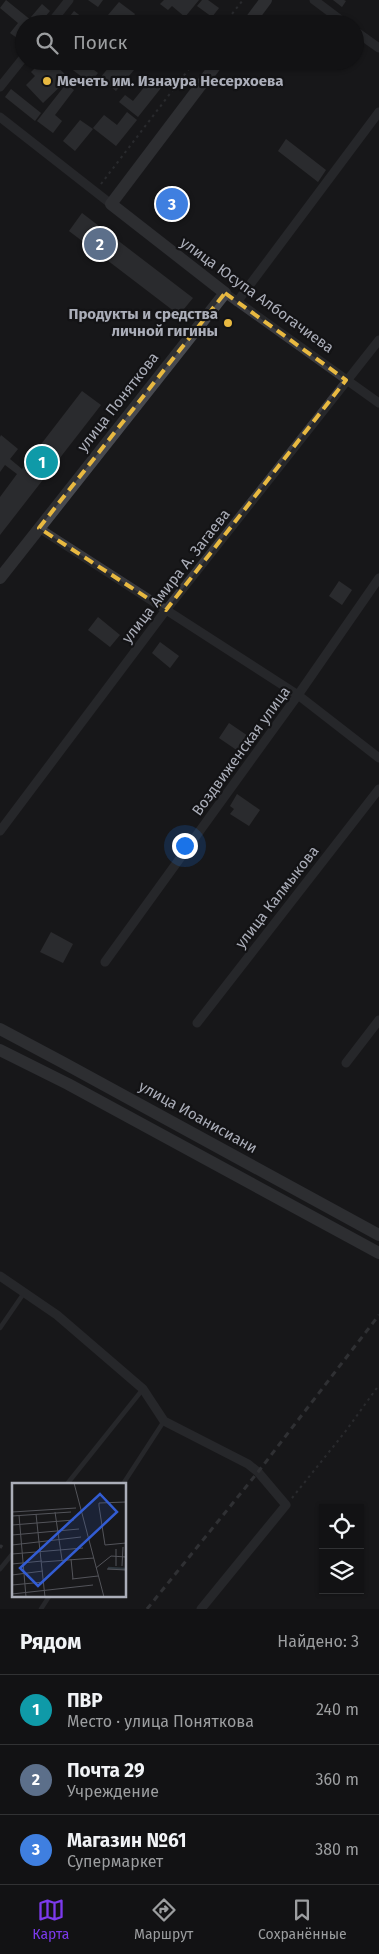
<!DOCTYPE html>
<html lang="ru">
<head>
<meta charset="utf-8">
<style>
  body { margin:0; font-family:"Fira Sans",sans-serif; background:#1f2022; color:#f1f3f6 }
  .controls { position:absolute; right:15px; bottom:15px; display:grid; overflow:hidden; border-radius:0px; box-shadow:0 1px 4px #0004 }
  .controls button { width:45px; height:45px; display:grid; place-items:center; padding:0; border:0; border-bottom:1px solid #313234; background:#121214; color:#f1f3f6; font:25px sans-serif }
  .you { position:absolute; left:184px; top:845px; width:18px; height:18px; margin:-12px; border:4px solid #fff; border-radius:50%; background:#1a73e8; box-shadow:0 0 0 8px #1a73e833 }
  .badge { display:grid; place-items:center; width:32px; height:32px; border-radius:50%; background:#7c3aed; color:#fff; font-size:16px; font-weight:700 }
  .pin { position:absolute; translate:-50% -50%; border:2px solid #fff; box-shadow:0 1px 5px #0006 }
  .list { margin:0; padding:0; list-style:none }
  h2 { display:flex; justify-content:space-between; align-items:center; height:65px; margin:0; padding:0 20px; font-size:21px }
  h2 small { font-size:16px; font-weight:400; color:#9c9ea0 }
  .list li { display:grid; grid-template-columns:32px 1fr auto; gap:15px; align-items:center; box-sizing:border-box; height:70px; padding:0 20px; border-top:1px solid #313234 }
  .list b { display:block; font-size:19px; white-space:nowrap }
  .list p { margin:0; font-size:16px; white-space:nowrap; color:#9c9ea0 }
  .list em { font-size:16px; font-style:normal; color:#9c9ea0 }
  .icon { flex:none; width:28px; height:28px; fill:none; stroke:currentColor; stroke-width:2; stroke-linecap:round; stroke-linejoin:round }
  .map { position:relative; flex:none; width:379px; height:1609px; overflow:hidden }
  .search { position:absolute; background:#121214; box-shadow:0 1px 4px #0004; left:15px; right:15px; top:15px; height:55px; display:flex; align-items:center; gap:12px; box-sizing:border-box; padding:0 18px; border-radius:28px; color:#9c9ea0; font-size:19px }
  .sheet { height:275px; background:#121214 }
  nav { display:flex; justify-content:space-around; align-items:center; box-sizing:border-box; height:70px; border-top:1px solid #313234; background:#121214; font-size:14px; color:#9c9ea0 }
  nav a { display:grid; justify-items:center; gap:2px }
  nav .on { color:#7c3aed }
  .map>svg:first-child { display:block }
  .building { fill:#424347 }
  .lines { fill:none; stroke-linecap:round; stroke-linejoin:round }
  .path { stroke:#3f4146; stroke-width:2; stroke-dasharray:2.5 4; stroke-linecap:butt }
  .lane { stroke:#393a3f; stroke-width:4.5 }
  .street { stroke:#393a3f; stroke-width:9 }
  .secondary { stroke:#47494f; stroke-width:12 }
  .rail { stroke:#4c4e53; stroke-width:3; stroke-dasharray:6 5; stroke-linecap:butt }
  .marked { fill:none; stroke:#e8b941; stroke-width:4; stroke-dasharray:10 6; stroke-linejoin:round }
  .poi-dot { fill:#e8b941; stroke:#131315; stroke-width:2 }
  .labels { text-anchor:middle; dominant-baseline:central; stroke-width:4.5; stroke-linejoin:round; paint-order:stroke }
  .poi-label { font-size:15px; font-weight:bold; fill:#abaeb9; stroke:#131315; text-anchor:start }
  .street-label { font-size:15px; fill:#abaeb9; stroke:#131315 }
  .inset-river { fill:none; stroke:#2e363d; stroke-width:2.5 }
  .inset-road { fill:none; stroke:#53545a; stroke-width:1 }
  .view { fill:#325cd3; fill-opacity:0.15; stroke:#325cd3; stroke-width:2.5 }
  .inset-edge { fill:none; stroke:#abaeb9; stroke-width:2.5 }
</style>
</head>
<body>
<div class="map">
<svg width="379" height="1609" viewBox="0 0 379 1609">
  <rect width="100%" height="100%" fill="#18181a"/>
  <path class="building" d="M6,0L32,21L29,24H24V30L17,38L10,33L18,23L0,8Z
    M88,0H103L98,7Z
    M164,0H199L185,17L172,6L168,10L160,4Z
    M202,0H208L219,8L212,17L197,6Z
    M333,0H344L346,1L342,7Z
    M119,2L135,14L128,24H119L108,15Z
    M42,4L50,11L39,24L31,17Z
    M74,11L91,24H64Z
    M51,61L69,78L43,103L26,85L35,76L31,72L38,65L43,70Z
    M61,61H82L98,73L90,83Z
    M114,61H124L134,70L116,91L100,78Z
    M150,80L161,88L138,117L119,102L125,95L133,101Z
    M66,84L74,90L55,115L62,121L53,133L37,121Z
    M11,89L41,113L35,121L5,97Z
    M127,112L137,120L116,146L93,128L104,115L117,125Z
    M80,120L93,129L75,151L63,141Z
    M286,139L326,170L318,182L278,151Z
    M170,190L187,203L175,219L157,205Z
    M82,213L193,298L179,315L69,231Z
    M82,391L101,405L0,535V497L17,474L5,465L0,472V437L1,435L18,449L10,459L22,469Z
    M339,581L352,590L342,605L329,596Z
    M98,617L120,635L110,647L88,630Z
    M160,642L179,656L170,668L152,653Z
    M229,723L248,736L238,751L219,738Z
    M237,794L260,810L249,826L230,814L234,809L230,806Z
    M51,932L73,944L63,963L40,952Z"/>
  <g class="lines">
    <path class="path" d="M224,24L243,0
      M101,184L195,61
      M292,1498L345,1432L379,1385"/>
    <path class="lane" d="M0,1328L24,1293
      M67,1484L143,1389
      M123,1484L164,1421
      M0,1569L14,1552
      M41,1609L50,1595"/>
    <path class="street" d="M314,0L346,24
      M50,24L69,0
      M355,31L379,48
      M0,87L24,57
      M0,117L111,204
      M225,293L379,403
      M237,302L379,112
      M39,528L298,695L379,758
      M0,831L166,610L379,340
      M105,962L298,695L379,578
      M197,1023L379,789
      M346,1063L379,1020
      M0,1276L57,1315L143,1389L164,1421L248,1464L258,1472L286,1505L201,1609"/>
    <path class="secondary" d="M248,24L266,0
      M0,578L225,293L111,204L219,61
      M0,1029L62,1062L379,1235
      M0,1050L68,1084L379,1253"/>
    <path class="rail" d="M0,1548L2,1545
      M147,1609L258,1472L379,1315"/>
  </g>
  <path d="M0 0H379V1609H0ZM225,293L346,380L166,610L39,528Z" fill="#18181a" fill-opacity=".55" fill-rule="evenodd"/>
  <path class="marked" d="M225,293L346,380L166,610L39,528Z"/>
  <g class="poi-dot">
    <circle cx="47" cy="81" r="5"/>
    <circle cx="228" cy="323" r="5"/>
  </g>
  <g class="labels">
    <g class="poi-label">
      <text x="57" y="81">Мечеть им. Изнаура Несерхоева</text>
      <text x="218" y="314" text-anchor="end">Продукты и средства<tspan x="218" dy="17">личной гигины</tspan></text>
    </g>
    <g class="street-label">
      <text transform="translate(257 295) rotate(36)">улица Юсупа Албогачиева</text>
      <text transform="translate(118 402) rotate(-52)">улица Поняткова</text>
      <text transform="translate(176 576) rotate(-52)">улица Амира А. Загаева</text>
      <text transform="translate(241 751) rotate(-54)">Воздвиженская улица</text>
      <text transform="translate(277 897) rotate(-52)">улица Калмыкова</text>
      <text transform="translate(198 1117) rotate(29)">улица Иоанисиани</text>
    </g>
  </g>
  <g transform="translate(12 1483)">
    <rect width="114" height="114" fill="#18181a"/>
    <path class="inset-river" d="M96,85L114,86"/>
    <path class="inset-road" d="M62,0L92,114M114,19L87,20V23L93,62L114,60M0,29L64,25M43,29L50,77M24,31L33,114M7,32L14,114M0,33L59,29M0,42L62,37M0,52L67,46M0,62L69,54M0,71L71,65M59,76L61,96M30,79L82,75M0,81L30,78M104,83V66M110,83L111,64M84,85L99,73L114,74M95,86L114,87M0,92L31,88M60,96L86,93M0,102L32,99M0,111L81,102"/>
    <path class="view" d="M88,11L105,29L26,103L8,85Z"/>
    <rect width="114" height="114" class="inset-edge"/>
  </g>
</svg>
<div class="controls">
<button><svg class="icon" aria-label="locate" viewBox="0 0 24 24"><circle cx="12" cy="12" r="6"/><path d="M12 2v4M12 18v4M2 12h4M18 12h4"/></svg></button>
<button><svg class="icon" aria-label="layers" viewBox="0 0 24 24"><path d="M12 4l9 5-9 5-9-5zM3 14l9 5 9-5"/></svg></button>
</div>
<div class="you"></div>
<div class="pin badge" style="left:42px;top:462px;background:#0f9aa8">1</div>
<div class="pin badge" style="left:100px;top:244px;background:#5c6f8a">2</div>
<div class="pin badge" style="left:172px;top:204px;background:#3f7fe0">3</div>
<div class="search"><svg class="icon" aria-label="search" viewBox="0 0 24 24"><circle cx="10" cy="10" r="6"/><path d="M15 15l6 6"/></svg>Поиск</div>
</div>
<section class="sheet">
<h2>Рядом<small>Найдено: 3</small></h2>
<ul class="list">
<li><span class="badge" style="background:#0f9aa8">1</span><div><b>ПВР</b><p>Место · улица Поняткова</p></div><em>240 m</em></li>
<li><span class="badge" style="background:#5c6f8a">2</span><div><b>Почта 29</b><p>Учреждение</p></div><em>360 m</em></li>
<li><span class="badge" style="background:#3f7fe0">3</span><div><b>Магазин №61</b><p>Супермаркет</p></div><em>380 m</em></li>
</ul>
</section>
<nav>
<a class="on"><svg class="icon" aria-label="map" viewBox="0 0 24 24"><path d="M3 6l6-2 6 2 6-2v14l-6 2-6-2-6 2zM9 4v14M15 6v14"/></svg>Карта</a>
<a><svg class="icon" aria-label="directions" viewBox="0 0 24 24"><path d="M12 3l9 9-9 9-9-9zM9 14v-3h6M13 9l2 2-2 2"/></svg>Маршрут</a>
<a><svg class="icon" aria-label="saved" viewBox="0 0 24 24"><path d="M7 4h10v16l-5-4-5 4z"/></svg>Сохранённые</a>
</nav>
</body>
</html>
